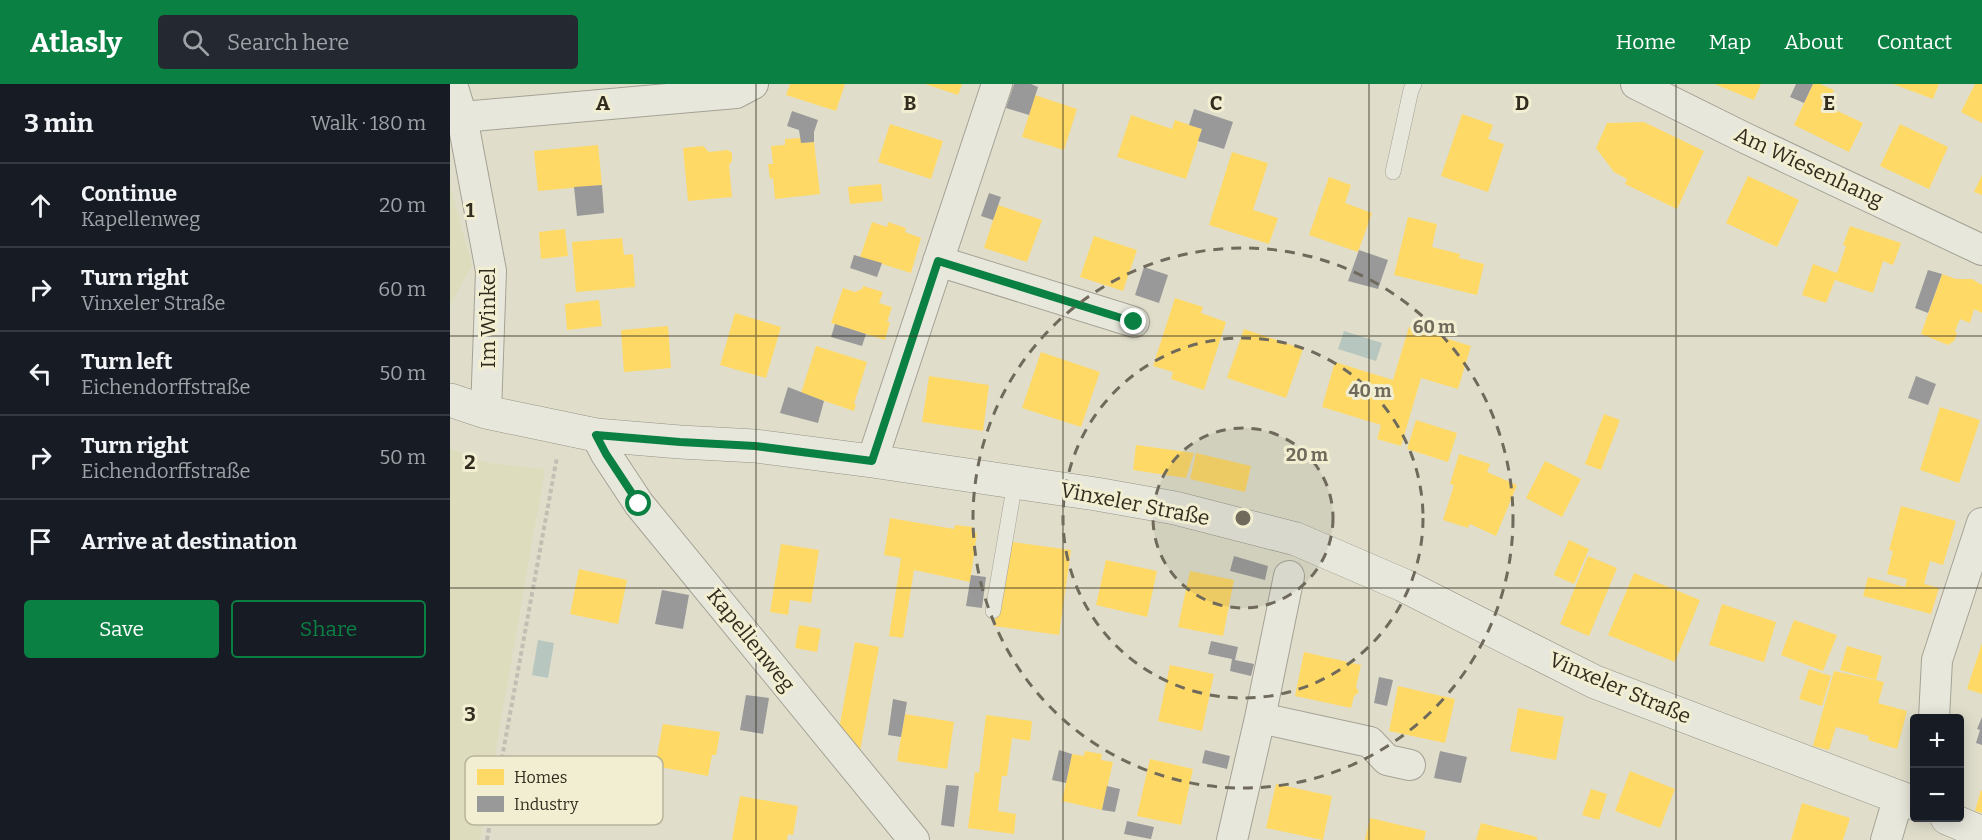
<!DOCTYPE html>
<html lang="en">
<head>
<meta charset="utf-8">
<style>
  body { margin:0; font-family:Bitter,serif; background:#242831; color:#f1f3f6 }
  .controls { position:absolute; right:18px; bottom:18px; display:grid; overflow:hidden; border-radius:6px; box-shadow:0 3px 15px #0003 }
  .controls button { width:54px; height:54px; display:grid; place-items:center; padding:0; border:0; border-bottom:2px solid #363941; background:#171b24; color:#f1f3f6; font:30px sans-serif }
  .stop { position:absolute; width:18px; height:18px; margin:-14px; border:4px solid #0b8043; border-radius:50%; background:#fff }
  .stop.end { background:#0b8043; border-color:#fff; box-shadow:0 2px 6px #0008 }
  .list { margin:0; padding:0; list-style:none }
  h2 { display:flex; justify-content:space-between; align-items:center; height:78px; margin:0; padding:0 24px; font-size:26px }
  h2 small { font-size:20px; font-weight:400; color:#9ea1a6 }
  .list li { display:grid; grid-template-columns:39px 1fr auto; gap:18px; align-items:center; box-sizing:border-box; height:84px; padding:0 24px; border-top:2px solid #363941 }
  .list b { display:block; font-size:22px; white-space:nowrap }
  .list p { margin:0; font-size:20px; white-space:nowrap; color:#9ea1a6 }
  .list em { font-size:20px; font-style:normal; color:#9ea1a6 }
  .actions { display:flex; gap:12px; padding:18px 24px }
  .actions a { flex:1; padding:14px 0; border:2px solid #0b8043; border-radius:6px; text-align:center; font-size:21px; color:#0b8043 }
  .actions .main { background:#0b8043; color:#fff }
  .icon { flex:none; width:33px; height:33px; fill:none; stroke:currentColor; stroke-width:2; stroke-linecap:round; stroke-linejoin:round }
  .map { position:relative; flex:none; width:1532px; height:756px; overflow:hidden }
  header { display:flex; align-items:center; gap:36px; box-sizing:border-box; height:84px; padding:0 30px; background:#0b8043; color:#fff }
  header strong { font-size:28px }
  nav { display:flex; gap:33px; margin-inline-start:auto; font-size:21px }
  .search { width:420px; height:54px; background:#242831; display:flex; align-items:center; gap:15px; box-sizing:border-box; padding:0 21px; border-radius:6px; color:#9ea1a6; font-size:22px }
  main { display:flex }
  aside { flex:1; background:#171b24 }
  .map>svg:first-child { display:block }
  .farmland { fill:#ddddbd }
  .water { fill:#b7c6bf }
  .homes { fill:#ffd966 }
  .industry { fill:#999 }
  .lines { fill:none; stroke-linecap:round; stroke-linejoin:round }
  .lane-casing { stroke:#a5a295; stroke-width:16 }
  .street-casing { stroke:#a5a295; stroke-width:32 }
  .secondary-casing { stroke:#959284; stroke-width:34 }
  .path { stroke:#c1bfb4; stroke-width:4; stroke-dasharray:4.5 3; stroke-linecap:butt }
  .lane { stroke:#e8e7dc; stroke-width:15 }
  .street { stroke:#e8e7dc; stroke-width:30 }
  .secondary { stroke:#e8e7dc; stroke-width:33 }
  .route { stroke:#0b8043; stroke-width:8 }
  .grid { fill:none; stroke:#322c1e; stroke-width:1.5; stroke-opacity:0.55 }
  .ring { fill:none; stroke:#6f6a5b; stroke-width:3; stroke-dasharray:10 8 }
  .labels { text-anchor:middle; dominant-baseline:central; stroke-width:6; stroke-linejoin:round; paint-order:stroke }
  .street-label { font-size:21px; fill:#322c1e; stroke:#f1eed2 }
  .key { fill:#f1eed2; stroke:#b8b49c; stroke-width:1.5 }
  .key-label { font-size:16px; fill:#322c1e }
  .grid-label { font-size:20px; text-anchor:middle; font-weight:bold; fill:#322c1e; stroke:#f1eed2; stroke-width:6; stroke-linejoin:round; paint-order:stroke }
  .centre { fill:#6f6a5b; stroke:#f1eed2; stroke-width:3 }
  .ring-label { font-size:18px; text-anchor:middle; font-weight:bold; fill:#6f6a5b; stroke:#f1eed2; stroke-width:6; stroke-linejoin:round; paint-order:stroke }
</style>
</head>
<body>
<header>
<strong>Atlasly</strong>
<div class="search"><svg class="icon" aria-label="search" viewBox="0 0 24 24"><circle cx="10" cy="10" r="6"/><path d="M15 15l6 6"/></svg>Search here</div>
<nav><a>Home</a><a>Map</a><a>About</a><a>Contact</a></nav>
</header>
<main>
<aside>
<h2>3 min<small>Walk · 180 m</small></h2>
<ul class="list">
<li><svg class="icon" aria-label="ahead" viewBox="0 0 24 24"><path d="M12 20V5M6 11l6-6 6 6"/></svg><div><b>Continue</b><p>Kapellenweg</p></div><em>20 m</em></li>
<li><svg class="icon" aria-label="right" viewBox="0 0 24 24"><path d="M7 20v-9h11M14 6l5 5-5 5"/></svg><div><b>Turn right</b><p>Vinxeler Straße</p></div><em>60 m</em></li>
<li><svg class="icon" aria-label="left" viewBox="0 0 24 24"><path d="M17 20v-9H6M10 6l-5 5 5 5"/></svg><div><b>Turn left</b><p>Eichendorffstraße</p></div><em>50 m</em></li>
<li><svg class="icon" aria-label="right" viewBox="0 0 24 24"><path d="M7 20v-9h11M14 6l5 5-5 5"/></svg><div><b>Turn right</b><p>Eichendorffstraße</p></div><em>50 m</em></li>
<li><svg class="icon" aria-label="arrive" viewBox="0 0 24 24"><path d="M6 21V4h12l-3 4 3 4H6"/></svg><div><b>Arrive at destination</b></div></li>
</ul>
<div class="actions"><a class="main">Save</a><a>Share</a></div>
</aside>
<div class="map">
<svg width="1532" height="756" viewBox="0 0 1532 756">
  <rect width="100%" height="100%" fill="#e0decb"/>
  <path class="farmland" d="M0,100L22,181L0,222Z
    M0,365L39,379L95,385L30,756H0Z"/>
  <path class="water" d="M894,247L932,259L926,277L888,265Z
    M88,556L104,559L98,594L82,591Z"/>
  <path class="homes" d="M340,0H395L386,27L336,11Z
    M475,0H512L508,11Z
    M1264,0H1311L1304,16Z
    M1363,0H1370L1384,6L1377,22L1413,39L1399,68L1344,41Z
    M1443,0H1489L1483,15Z
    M1525,0H1532V39L1511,28Z
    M585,11L627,25L614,66L572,53Z
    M1012,30L1043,41L1038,55L1054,60L1038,108L991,92Z
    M681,31L722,45L725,36L752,45L736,95L667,73Z
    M1194,38L1254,67L1227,125L1175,100L1177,95L1164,88L1146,64L1157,39Z
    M440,40L493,57L481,95L428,78Z
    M1450,40L1498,63L1479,105L1430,82Z
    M351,54V59L364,58L370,110L325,115L323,94L320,95L318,80H323L321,62L335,61V55Z
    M148,61L152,101L88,107L84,67Z
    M253,62L259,68L278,66L282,69V77L279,81L282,113L238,117L233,64Z
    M782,68L818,79L803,126L828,134L819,160L759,141Z
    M1532,91V111L1524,108Z
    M1298,92L1349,116L1327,163L1276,139Z
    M879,93L901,101L895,119L922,129L908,168L859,151Z
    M431,100L433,117L400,120L398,103Z
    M548,121L592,136L577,178L534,164Z
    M958,133L987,140L982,163L1010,170L1009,174L1034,180L1027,211L944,191Z
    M422,138L437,143L438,138L456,144L455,148L471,154L461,189L410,173Z
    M1400,142L1451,159L1443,181L1433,177L1423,209L1385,196L1376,219L1352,211L1363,180L1387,189L1396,162L1393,161Z
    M115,145L118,172L91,175L89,148Z
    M644,152L687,166L673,207L630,193Z
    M172,154L174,171L183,170L185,203L126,208L122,158Z
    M1492,190L1506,195H1522L1532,201V229L1524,225L1520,239L1510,235L1505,247L1507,250L1504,257L1498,261L1471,250Z
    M413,202L433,208L429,219L442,223L437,238H440L435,256L381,239L393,204L405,208L412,205Z
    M725,214L753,223L751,229L776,238L754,306L721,295L723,288L703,282Z
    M149,216L152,242L117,246L115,220Z
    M285,229L331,243L316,294L270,281Z
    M218,242L221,284L174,288L171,246Z
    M959,243L1021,262L1008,305L971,294L951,362L927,355L931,341L872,323L885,278L943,296Z
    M794,245L853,265L836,314L777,294Z
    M366,262L417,278L404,320H406L404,327L351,309Z
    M591,268L650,288L631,343L572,324Z
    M479,292L539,301L533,347L472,338Z
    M1490,323L1530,336L1509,399L1470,386Z
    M1154,330L1170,336L1151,386L1135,380Z
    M966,336L1007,349L998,378L957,365Z
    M686,361L744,369L736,394L683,386Z
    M746,369L801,382L795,408L740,395Z
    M1009,370L1040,380L1037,388L1067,401L1046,452L1020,440L1018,444L993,436L1004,401L1000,400Z
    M1095,377L1131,395L1112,433L1076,414Z
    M1451,422L1506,437L1493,481L1480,477L1474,500L1489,504L1481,530L1413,512L1418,493L1455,503L1457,495L1437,490L1443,467L1439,466Z
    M440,434L504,445L505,441L523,443L522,448L527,449L520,498L464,486L453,554L439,552L451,474L434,471Z
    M1119,456L1139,465L1124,500L1104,491Z
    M556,457L621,466L609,551L544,542Z
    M331,460L369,466L361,519L340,516L338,531L320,528Z
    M1138,472L1167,484L1139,552L1110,540Z
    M656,476L707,487L697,533L646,521Z
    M129,485L177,496L168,540L120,530Z
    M740,487L784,496L773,552L728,543Z
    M1184,489L1250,516L1225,578L1158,551Z
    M1272,520L1326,538L1314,578L1259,561Z
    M1344,536L1387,551L1373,587L1331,571Z
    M349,541L371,545L367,568L345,564Z
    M405,558L429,563L410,667L389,645Z
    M1532,559V610L1517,605Z
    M1397,562L1432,572L1426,596L1390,586Z
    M854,568L911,581L906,603L909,608L904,612L901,624L845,612Z
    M720,581L764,590L752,647L708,637Z
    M1359,585L1381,592L1372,622L1349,615Z
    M1384,587L1434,598L1428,619L1457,627L1447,665L1418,656L1419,652L1386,643L1379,666L1363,662Z
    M948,602L1005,615L995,659L939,647Z
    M1068,624L1114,633L1106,676L1060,667Z
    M455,630L504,638L497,685L447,677Z
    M536,631L582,637L580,657L562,654L557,692H552L548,727L566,730L564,750L518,744L525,688L529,689Z
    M213,640L270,648L266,671H262L258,692L205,682Z
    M635,667L652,670L651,676L663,678L652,726L612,717L622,670L634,672Z
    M700,675L743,685L731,741L687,732Z
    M1180,687L1225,705L1210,744L1165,727Z
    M826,700L882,712L873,756L816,744Z
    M1141,705L1157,710L1149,736L1132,731Z
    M1531,706L1532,707V729L1525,727Z
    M290,712L348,722L343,751L338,750L337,756H282Z
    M1352,719L1400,734L1393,756H1341Z
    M920,734L976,747L974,756H915Z
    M1031,739L1087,753V756H1026Z"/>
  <path class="industry" d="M564,0H581L588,3L579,31L556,24Z
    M1346,0H1363L1354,19L1340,13Z
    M744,25L783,38L774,65L748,57L752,45L739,41Z
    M342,27L368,36L364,48V58L351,59L349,46L337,42Z
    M152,101L154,129L127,132L124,103Z
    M539,109L551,113L543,136L531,132Z
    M909,166L938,176L928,205L898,197Z
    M404,171L432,179L427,193L400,184Z
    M694,183L718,191L709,219L685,211Z
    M1478,186L1492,190L1478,229L1465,224Z
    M385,240L416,250L412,262L381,253Z
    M1466,292L1486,300L1478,321L1458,314Z
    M338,303L374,317L368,339L330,329Z
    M784,472L818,482L815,496L780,487Z
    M521,491L536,493L532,524L516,522Z
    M212,506L239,511L233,545L205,540Z
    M761,557L788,563L785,576L804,580L801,592L780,587L782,575L758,570Z
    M929,593L943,596L937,622L924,619Z
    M296,611L319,614L313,650L290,646Z
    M443,615L457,618L451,653L438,651Z
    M1532,633V661L1526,659L1530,646L1527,645Z
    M609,666L622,670L616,699L602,696Z
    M755,666L780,672L777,685L752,679Z
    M990,667L1017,673L1011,699L984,694Z
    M496,701L509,702L504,743L491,741Z
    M657,702L670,705L665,728L652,726Z
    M677,737L704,743L701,755L674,750Z"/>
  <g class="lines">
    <defs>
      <path id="lane" d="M943,88L961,6L964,0
        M543,527L565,398"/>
      <path id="street" d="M2,0L12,33L41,187L36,328
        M1186,0L1293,53L1532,166
        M12,33L286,9L303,0
        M488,177L684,238
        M146,351L156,370L189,420L464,756
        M422,377L547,0
        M810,634L920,658L937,676L960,681
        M1484,634L1487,576L1532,439
        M782,756L810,634L839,492
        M1436,756L1449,712"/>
      <path id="secondary" d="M0,316L36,328L146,351L230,358L305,362L422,377L646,410L725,424L846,455L953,501L1145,598L1464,719
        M1497,734L1532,749"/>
    </defs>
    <use href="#lane" class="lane-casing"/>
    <use href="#street" class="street-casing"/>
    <use href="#secondary" class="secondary-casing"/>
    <path class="path" d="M37,756L107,373"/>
    <use href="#lane" class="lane"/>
    <use href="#street" class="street"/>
    <use href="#secondary" class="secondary"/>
  </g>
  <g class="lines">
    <path class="route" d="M189,420L156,370L146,351L230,358L305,362L422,377L488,177L684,238"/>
  </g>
  <path class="grid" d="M306,0V756M613,0V756M919,0V756M1226,0V756M0,252H1532M0,504H1532"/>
  <circle cx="793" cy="434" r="90" fill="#6f6a5b" fill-opacity=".12"/>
  <g class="ring">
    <circle cx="793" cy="434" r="90"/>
    <circle cx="793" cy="434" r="180"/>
    <circle cx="793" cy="434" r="270"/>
  </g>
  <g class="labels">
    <g class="street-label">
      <text transform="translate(1359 83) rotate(25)">Am Wiesenhang</text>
      <text transform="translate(38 234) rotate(-90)">Im Winkel</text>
      <text transform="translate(685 420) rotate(11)">Vinxeler Straße</text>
      <text transform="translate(301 556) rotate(51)">Kapellenweg</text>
      <text transform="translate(1170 604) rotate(23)">Vinxeler Straße</text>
    </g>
  </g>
  <rect x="15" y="672" width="198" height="69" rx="9" class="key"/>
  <rect x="27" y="685" width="27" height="16" fill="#ffd966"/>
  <rect x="27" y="712" width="27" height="16" fill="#999"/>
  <g class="key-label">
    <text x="64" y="699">Homes</text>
    <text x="64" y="726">Industry</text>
  </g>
  <g class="grid-label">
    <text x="153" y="26">A</text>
    <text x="460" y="26">B</text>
    <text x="766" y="26">C</text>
    <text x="1072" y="26">D</text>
    <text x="1379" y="26">E</text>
    <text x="20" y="133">1</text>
    <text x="20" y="385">2</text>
    <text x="20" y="637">3</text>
  </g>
  <circle cx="793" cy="434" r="9" class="centre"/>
  <g class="ring-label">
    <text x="984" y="249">60 m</text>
    <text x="920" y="313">40 m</text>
    <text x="857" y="377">20 m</text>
  </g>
</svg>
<div class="controls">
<button>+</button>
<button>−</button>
</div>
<div class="stop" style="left:189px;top:420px"></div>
<div class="stop end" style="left:684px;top:238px"></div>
</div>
</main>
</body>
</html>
